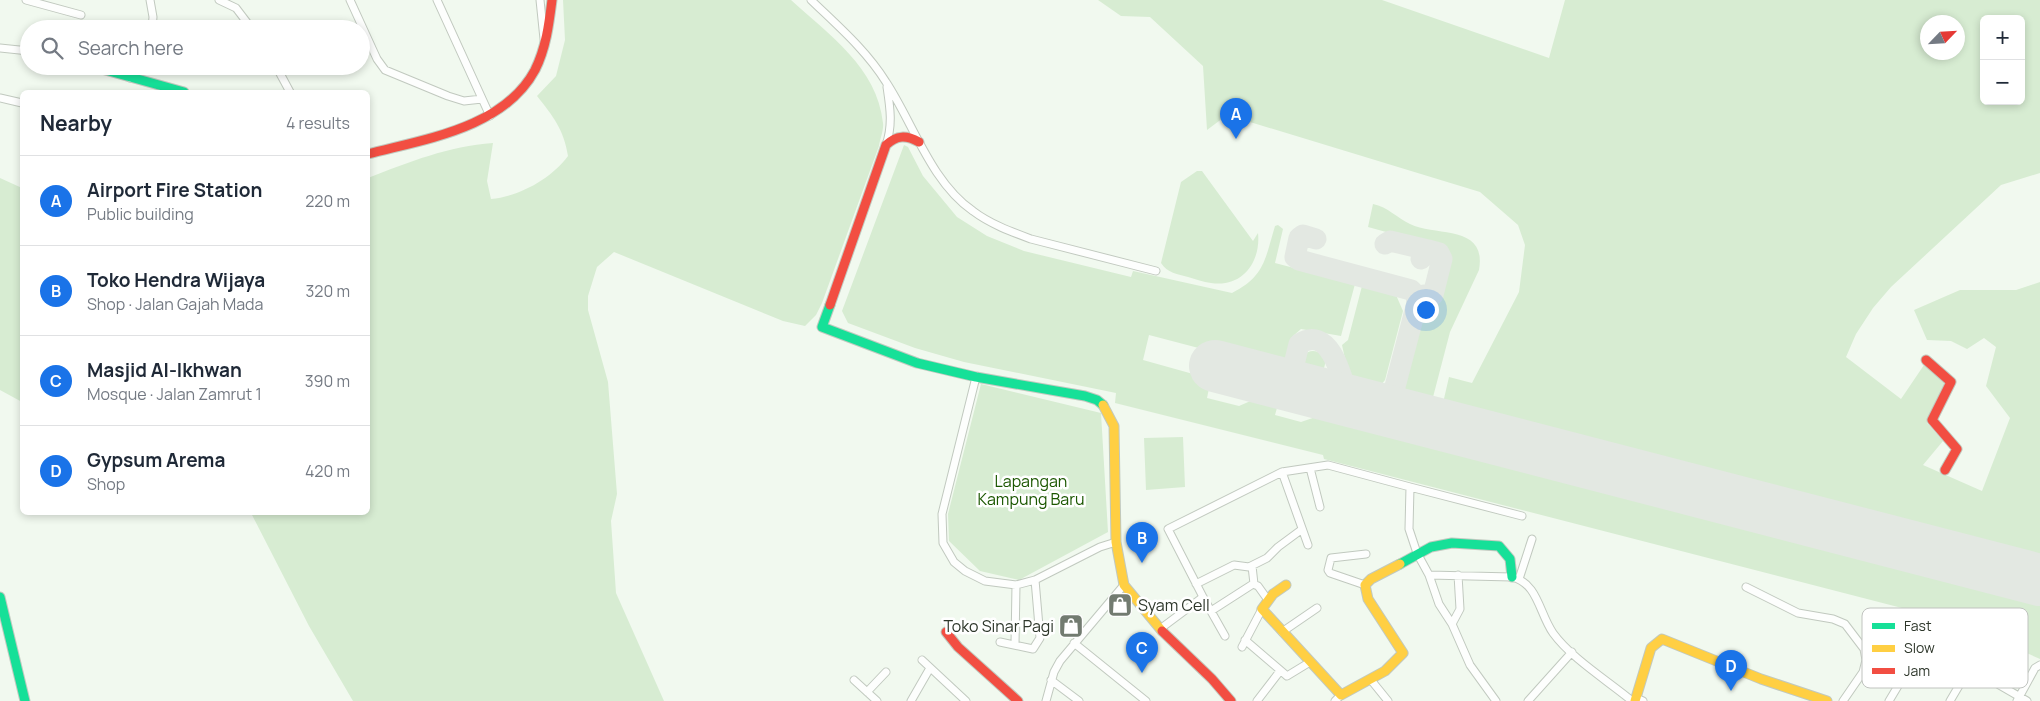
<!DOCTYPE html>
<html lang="en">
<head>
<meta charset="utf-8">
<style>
  body { margin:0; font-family:Manrope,sans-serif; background:#f2f2f3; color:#1f2937 }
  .controls { position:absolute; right:15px; top:15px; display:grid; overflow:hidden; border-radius:8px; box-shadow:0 2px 8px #0003 }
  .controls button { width:45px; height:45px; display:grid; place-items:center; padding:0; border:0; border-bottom:1px solid #e0e1e3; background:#fff; color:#1f2937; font:25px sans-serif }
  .compass { position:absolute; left:1920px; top:15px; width:45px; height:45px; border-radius:50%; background:#fff; box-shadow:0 2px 8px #0003; rotate:65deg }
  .you { position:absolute; left:1425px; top:309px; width:18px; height:18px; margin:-12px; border:4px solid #fff; border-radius:50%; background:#1a73e8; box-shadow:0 0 0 8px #1a73e833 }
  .badge { display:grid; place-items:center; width:32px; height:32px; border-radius:50%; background:#1a73e8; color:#fff; font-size:16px; font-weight:700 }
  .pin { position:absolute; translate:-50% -41px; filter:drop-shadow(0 1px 2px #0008) }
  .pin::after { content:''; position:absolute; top:26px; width:18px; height:15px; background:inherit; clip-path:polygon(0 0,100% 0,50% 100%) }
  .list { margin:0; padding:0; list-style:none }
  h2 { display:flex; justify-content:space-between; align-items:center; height:65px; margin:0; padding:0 20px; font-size:21px }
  h2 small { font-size:16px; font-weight:400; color:#747a83 }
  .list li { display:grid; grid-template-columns:32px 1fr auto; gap:15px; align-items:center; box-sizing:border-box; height:90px; padding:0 20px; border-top:1px solid #e0e1e3 }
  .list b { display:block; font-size:19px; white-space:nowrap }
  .list p { margin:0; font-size:16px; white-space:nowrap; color:#747a83 }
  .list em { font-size:16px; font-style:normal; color:#747a83 }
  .icon { flex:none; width:28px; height:28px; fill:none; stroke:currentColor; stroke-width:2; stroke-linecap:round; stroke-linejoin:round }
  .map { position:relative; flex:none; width:2040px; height:701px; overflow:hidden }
  .search { position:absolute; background:#fff; box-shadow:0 2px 8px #0003; left:20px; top:20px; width:350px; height:55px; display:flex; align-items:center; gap:12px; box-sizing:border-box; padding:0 18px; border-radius:28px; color:#747a83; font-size:19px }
  .panel { position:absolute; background:#fff; box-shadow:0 2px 8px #0003; left:20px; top:90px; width:350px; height:425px; border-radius:8px }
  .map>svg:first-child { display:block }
  .green { fill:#d7ecd2; fill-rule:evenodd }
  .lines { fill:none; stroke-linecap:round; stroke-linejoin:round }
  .taxiway { stroke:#e3e8e2; stroke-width:21 }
  .runway { stroke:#e3e8e2; stroke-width:52 }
  .street-casing { stroke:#c1c9bf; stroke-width:9 }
  .fast-casing { stroke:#c1c9bf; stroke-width:11 }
  .slow-casing { stroke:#c1c9bf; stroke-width:11 }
  .jam-casing { stroke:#c1c9bf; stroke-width:11 }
  .street { stroke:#fdfefd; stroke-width:7 }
  .fast { stroke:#16e098; stroke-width:9 }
  .slow { stroke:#ffcf43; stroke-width:9 }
  .jam { stroke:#f24e42; stroke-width:9 }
  .labels { text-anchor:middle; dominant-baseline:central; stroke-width:5; stroke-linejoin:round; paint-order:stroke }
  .park-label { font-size:16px; fill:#1b5700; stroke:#fff }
  .poi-label { font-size:16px; fill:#2e372b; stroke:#fff; text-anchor:start }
  .key { fill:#fff; stroke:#c0c3bf; stroke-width:1 }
  .key-label { font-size:14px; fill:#2e372b }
</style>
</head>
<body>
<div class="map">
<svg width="2040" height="701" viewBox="0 0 2040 701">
  <rect width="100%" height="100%" fill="#f1f9ef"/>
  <path class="green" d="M563,0H791C829,35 877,67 883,123C884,130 880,139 879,146L822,303L816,315L805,326L783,321L614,252L597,267L588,296V310L608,382L617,494L611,521L616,593L664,701H353L309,626L251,513L368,512V178C409,162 449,146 493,143L487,181L491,199C520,196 551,179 568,156C564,130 553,116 537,96L556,76L565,40Z
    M1098,0H1382L1549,58L1565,0H2040V173L2001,185L1891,287L1873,308L1856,334L1846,357L1901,399L1924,365L1946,383L1927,423L1943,441L1923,465L1982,491L2010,418L1986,386L1996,347L1984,338L1967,349L1951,341L1927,340L1914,310L1960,290H2016L2040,282V566L1449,412L1443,403L1449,377L1472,383L1519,292L1525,245L1518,225L1480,192L1227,115L1207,130L1203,66L1150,17L1121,16ZM1984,19H2021V101H1984ZM1928,22H1958V52H1928Z
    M904,145L908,147L923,176L957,217L987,236L1024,251L1131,277L1133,271L1232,293C1265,276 1265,259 1275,226L1278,225L1283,229L1275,263L1355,284L1341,336L1301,329L1292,337L1282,370L1149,335L1143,360L1211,379L1207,398L1239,406L1269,393L1280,397L1275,415L1301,422L1333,411L2040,594V659L1960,623L1324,459L1323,455L1115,403L1116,393L964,362L915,348L848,323L842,311Z
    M1197,171H1202L1253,241L1258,233C1261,261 1243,288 1211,283C1203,282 1196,279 1188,277C1178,274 1167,273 1161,263L1181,182Z
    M0,178L22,188V402L0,390Z
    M1373,204C1388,207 1397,218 1410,224C1437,237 1487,224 1479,270L1450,332L1432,401L1424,406L1408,402L1403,397L1400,385L1418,318L1427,307L1434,305L1448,249L1368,227Z
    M1362,286L1396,295L1403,311L1385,380C1376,392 1369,392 1355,389L1347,368L1342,345L1348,340Z
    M1301 363a12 12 0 1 1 24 0a12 12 0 1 1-24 0Z
    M981,384L1101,413L1108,532L1019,580L980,571L949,541L948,514Z
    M1183,437L1185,487L1146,490L1144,438Z"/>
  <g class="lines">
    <path class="taxiway" d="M1316,239L1303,235L1299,238L1295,257L1299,260L1411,290L1416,295L1417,303L1392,398
      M1385,244L1390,241L1428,250
      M1417,303L1424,295H1433L1442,259L1439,253L1428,250L1421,259
      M1289,385L1299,344C1331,323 1343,381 1349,401
      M1371,407L1384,404L1392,398L1402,415"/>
    <path class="runway" d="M1215,366L2040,580"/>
    <defs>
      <path id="street" d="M26,0L81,15
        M150,0L153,17L152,29
        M219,0L236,8L252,29
        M350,0L377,59L385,70L448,96L464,101L482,99
        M437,0L490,116
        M540,0L544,39
        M811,0C838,26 866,50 886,82C913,123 931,182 973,211C990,224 1012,232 1031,239L1156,271
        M0,48L29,51
        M276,66L290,92
        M130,78L135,66
        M0,98L22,103
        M886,145C893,125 890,107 887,87
        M976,377L942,514L943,543L954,562L965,571L985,581L1016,585L1035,580L1100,547L1116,542
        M1310,468L1320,507
        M1410,487L1522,516
        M1308,545L1282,472L1328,465L1410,487L1409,529L1417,553L1429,575L1439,604L1452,624L1470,665L1496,701
        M1252,566L1254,584
        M1429,575L1512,577C1538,583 1539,613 1553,633C1571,658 1608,681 1632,701
        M1519,579L1532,539
        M1196,584L1234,565L1249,567L1267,558L1278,547L1301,530
        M1365,585L1330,573L1328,570L1331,558L1366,554
        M1746,587L1798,613L1833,619L1845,624L1864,649L1866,660L1863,672L1843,701
        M1203,597L1225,636
        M1211,611L1253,584L1258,586L1268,600
        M1452,624L1460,609L1458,575
        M1160,629L1203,597L1168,529L1282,472
        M1282,632L1317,608
        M1245,640L1287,676L1310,662
        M1000,642L1033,649L1040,638L1035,580
        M1074,643L1146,701
        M1015,644L1016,585
        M1242,647L1262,609
        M922,660L966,701
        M1970,668L2027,701
        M854,680L877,701
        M1051,680L1079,701
        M1371,680L1388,701
        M867,692L886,672
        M1636,698L1643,701
        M911,701L930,668
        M1046,701L1054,672L1060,661L1124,585
        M1257,701L1280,671
        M1335,701L1341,695
        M1528,701L1572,652
        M1889,701L1935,624
        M1950,701L1980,650
        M2017,701L2035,668L2040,665"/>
      <path id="fast" d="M91,66L184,92
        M830,305L822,327L917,363L976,377L1085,396L1097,400L1103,405
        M1400,564L1431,547L1452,543L1499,546L1510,559L1512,577
        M0,597L25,701"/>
      <path id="slow" d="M1103,405L1114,426L1116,542L1124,585L1162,631
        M1286,585L1273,594L1262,609L1341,695L1385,671L1403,653L1368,599L1365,585L1371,579L1400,564
        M1635,701L1651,648L1662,639L1761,679L1827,701"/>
      <path id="jam" d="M368,154C425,139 504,128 535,70C546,48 549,24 552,0
        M830,305L886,145C897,135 906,135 919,142
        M1926,360L1951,382L1932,420L1957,449L1945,470
        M1162,631L1212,679L1231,701
        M946,632L958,647L1018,701"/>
    </defs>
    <use href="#street" class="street-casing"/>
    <use href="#fast" class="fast-casing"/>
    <use href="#slow" class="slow-casing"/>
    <use href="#jam" class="jam-casing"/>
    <use href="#street" class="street"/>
    <use href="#fast" class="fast"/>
    <use href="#slow" class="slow"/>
    <use href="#jam" class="jam"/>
  </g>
  <defs>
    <symbol id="shop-square" viewBox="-11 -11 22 22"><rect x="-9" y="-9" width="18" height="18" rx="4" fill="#727b70" stroke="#fff"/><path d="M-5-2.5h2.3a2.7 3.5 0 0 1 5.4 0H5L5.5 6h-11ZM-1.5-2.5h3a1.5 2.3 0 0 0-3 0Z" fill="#fff"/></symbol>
  </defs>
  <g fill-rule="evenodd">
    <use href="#shop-square" x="1106" y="591" width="28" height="28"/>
    <use href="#shop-square" x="1057" y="612" width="28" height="28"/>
  </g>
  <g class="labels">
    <g class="park-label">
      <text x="1031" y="481">Lapangan<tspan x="1031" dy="18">Kampung Baru</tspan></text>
    </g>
    <g class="poi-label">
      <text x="1138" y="605">Syam Cell</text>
      <text x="1054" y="626" text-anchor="end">Toko Sinar Pagi</text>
    </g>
  </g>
  <rect x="1862" y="608" width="166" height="80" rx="8" class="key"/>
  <rect x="1872" y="623" width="23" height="6" fill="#16e098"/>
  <rect x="1872" y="645" width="23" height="7" fill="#ffcf43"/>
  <rect x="1872" y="668" width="23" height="6" fill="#f24e42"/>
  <g class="key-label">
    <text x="1904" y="631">Fast</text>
    <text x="1904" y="653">Slow</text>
    <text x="1904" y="676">Jam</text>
  </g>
</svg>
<div class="controls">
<button>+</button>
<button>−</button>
</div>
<svg class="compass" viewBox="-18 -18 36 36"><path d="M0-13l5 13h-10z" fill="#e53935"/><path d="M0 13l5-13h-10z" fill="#747a83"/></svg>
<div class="you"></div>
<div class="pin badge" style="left:1236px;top:139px">A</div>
<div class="pin badge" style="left:1142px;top:563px">B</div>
<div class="pin badge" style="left:1142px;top:673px">C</div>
<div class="pin badge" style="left:1731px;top:691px">D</div>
<div class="search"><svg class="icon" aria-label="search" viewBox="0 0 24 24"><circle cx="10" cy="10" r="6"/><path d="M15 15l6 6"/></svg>Search here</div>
<section class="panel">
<h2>Nearby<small>4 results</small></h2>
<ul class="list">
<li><span class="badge">A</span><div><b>Airport Fire Station</b><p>Public building</p></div><em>220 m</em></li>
<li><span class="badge">B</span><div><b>Toko Hendra Wijaya</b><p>Shop · Jalan Gajah Mada</p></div><em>320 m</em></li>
<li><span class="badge">C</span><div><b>Masjid Al-Ikhwan</b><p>Mosque · Jalan Zamrut 1</p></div><em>390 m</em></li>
<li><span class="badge">D</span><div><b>Gypsum Arema</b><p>Shop</p></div><em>420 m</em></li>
</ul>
</section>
</div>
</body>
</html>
